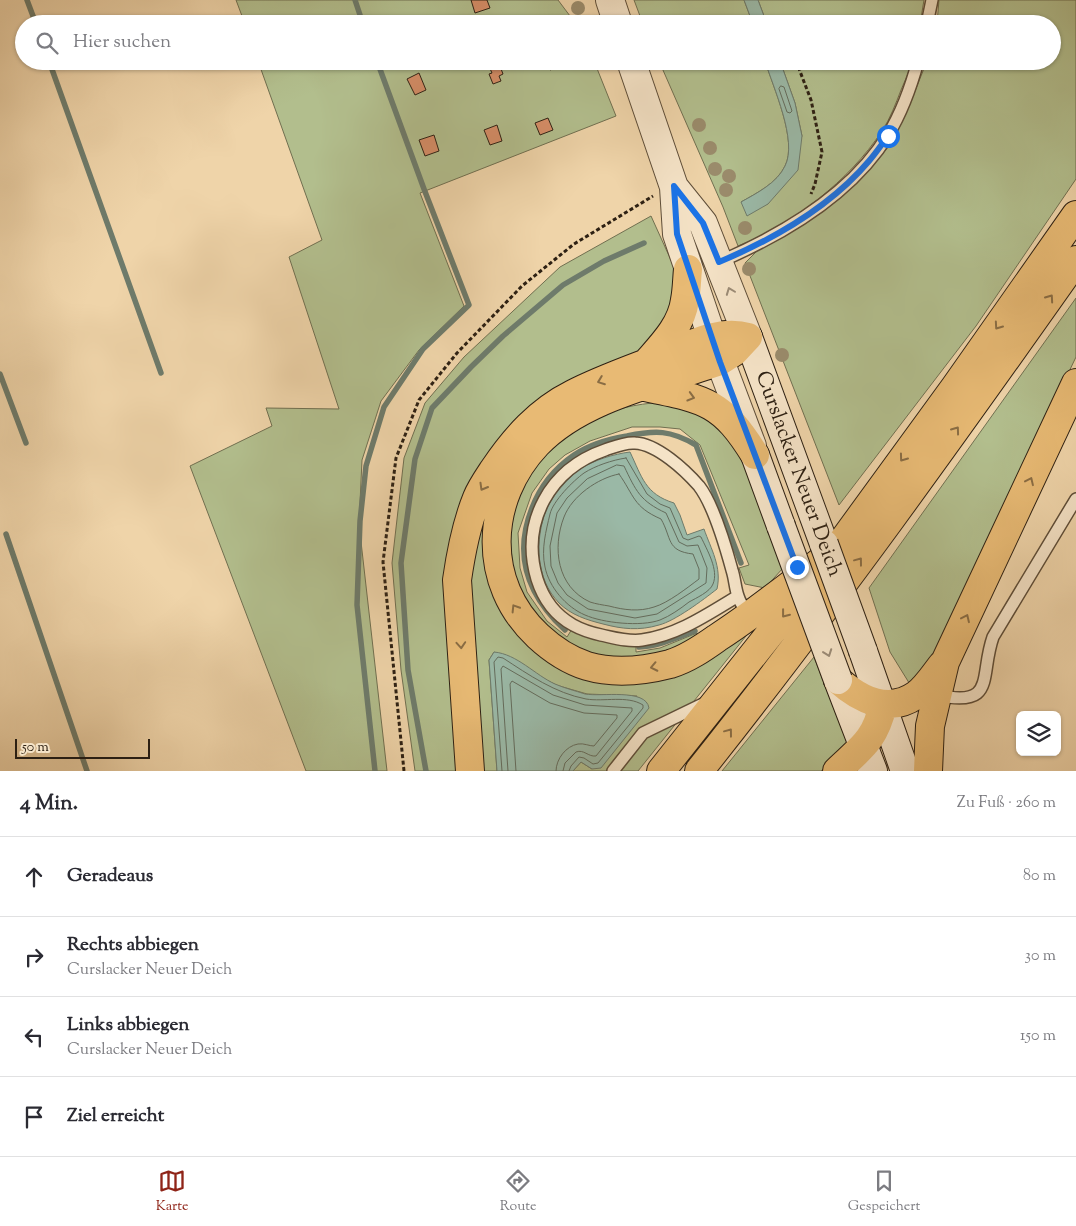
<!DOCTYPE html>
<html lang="de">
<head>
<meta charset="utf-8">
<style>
  body { margin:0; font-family:"Sorts Mill Goudy",serif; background:#f2f2f3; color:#2b2b33 }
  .controls { position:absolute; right:15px; bottom:15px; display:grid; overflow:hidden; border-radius:8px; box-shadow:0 1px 4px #0004 }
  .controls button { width:45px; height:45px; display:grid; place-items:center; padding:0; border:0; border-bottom:1px solid #e1e1e2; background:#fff; color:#2b2b33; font:25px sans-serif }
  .scale { position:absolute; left:15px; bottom:12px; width:135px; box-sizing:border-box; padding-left:5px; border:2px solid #2d2013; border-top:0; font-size:14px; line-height:18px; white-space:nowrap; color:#2d2013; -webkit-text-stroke:4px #f5e3c7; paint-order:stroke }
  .stop { position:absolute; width:15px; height:15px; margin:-11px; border:4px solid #1a73e8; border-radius:50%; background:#fff }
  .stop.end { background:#1a73e8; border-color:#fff; box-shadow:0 1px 5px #0008 }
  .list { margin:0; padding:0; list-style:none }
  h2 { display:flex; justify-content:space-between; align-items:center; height:65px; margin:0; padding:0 20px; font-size:21px }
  h2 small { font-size:16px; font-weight:400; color:#7c7c81 }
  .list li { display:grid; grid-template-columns:32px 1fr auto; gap:15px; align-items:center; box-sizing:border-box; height:80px; padding:0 20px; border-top:1px solid #e1e1e2 }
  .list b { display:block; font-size:19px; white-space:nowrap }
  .list p { margin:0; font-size:16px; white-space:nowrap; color:#7c7c81 }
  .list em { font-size:16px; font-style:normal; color:#7c7c81 }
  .icon { flex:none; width:28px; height:28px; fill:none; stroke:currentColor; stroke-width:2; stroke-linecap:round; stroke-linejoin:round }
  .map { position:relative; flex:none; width:1076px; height:771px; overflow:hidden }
  .search { position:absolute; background:#fff; box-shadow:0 1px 4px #0004; left:15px; right:15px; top:15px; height:55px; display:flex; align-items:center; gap:12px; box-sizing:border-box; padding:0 18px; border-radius:28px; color:#7c7c81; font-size:19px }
  .sheet { height:385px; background:#fff }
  nav { display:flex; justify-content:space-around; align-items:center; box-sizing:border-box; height:70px; border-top:1px solid #e1e1e2; background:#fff; font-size:14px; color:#7c7c81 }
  nav a { display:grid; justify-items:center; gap:2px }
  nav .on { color:#8f2418 }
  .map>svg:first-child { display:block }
  .green { fill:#b2be8d; stroke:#706f50 }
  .water { fill:#9ab8a6; stroke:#6e7b6b }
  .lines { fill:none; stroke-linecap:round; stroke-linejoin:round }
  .shore { stroke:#646c5c; stroke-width:1 }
  .stream { stroke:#6e7b6b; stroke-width:5.5 }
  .building { fill:#d78e68; stroke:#2d2013 }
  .service-casing { stroke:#5e4d38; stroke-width:14 }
  .tertiary-casing { stroke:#5e4d38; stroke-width:30 }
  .secondary-casing { stroke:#2d2013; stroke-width:30 }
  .motorway-casing { stroke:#2d2013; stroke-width:30 }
  .path { stroke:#2d2013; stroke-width:3; stroke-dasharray:4 2.5; stroke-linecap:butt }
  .service { stroke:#f5e3c7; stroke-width:11 }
  .tertiary { stroke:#f5e3c7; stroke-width:28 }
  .secondary { stroke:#f5e3c7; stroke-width:28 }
  .motorway { stroke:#e8ba74; stroke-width:28 }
  .secondary-bridge-casing { stroke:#2d2013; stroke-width:30; stroke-linecap:butt }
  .secondary-bridge { stroke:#f5e3c7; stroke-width:28 }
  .tree { fill:#9a8b6b }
  .oneway { stroke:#9b8b76 }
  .oneway2 { stroke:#8a6d44 }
  .route { stroke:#1a73e8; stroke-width:6 }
  .labels { text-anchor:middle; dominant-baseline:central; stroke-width:4; stroke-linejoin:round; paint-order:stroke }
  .street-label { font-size:21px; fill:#2d2013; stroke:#f5e3c7 }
</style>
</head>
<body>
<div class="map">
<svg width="1076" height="771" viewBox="0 0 1076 771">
  <rect width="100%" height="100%" fill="#efd4a9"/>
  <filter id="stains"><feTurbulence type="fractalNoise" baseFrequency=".004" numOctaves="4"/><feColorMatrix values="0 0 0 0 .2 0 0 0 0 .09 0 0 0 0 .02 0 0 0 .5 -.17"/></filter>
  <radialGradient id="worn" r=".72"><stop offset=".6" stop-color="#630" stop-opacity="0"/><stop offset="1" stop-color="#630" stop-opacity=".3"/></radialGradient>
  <path class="green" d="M236,0H558L576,24H245Z
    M634,0H744L753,24H643Z
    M758,0H924L920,24H767Z
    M939,0H1076V179L976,326L839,505L745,263L758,250L783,237L857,182L891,144L913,96L927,61H1052V24H937Z
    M258,61H594L616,116L420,193L464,306L419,350L381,401L362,460L359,524L387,771H306L190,466L272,426L266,408L339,409L289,257L322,240Z
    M659,61H765C773,87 798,141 785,166C777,183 757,193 741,202L768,204L802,136L795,103L780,61H912C910,71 905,80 901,90C896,103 890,119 882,131C849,181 793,224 738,246L723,207Z
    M651,216L675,269L673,307L654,340L465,494L458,771H415L401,670L392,563L404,458L425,403L464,357L560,267Z
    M1076,298V357L926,670L911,686L890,652L869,588Z
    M670,402L695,406L742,450L783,568L765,588L745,584L739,568L749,565L700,445L680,429L660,427H632L590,441L565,455L549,469L532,493L518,533L520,568L527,592L547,621L567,637L572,629L636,645V652L660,648L697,633L698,640C690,644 682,649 674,652C668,653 661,653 655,654C634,657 612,662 592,654C521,628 486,549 524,481C528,473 537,465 543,458C576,419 620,403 670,402Z
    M489,497L491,584L607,680L754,626L638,771H573L581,762L592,769L637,696L587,694L556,685L494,652L489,660L497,771H480L468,580Z
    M814,657L848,745L821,771H722Z"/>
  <path class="water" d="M744,0H758L767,24H753Z
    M765,61H780L795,103L802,136L798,170L768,204L747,216L741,202C757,193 777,183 785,166C798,141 773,87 765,61Z
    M630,452C642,477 645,494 674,503L680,515L687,535L704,529C711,549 722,567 717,589C703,600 675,621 659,625C639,631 622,629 603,624C587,620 571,615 559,603C535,578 535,540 546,510C551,497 569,477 580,469C594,460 614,454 630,452Z
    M494,652C517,654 535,675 555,684C564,688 576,691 585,694C601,697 646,688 649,708L601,768L592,769L581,762L573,771H497L489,660Z"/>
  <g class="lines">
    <path class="shore" d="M781,86L784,87L792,111L790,113L787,112L779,89Z
      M626,458L647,494L660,504L670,508L683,538L688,540L699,536L701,537C707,550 719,570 713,584C710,592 696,598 689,602C680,609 670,616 660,620C641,627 603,623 585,615C566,607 549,587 545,567C541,549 546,531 550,514C553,501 573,481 584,473C595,466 612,460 626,458Z
      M617,465L624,466C636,491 640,501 666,513L679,542L687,546L698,545L707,568L706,583L657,614L635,618L588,609L567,595L558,583L551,566L550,546L557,513L567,498L587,479Z
      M619,474C634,495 633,507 661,519C672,538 666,551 693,554L699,569V579C687,588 668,603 654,607C639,612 624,610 609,606C603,605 596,604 590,602C557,587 552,548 564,517C572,496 598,478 619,474Z
      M502,771L494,662L498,657L503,658C529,675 555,693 586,699C604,702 627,695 643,705V708L598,763L593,764L584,758L579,757L571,766L569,771
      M508,771L501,669L503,666L553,695L585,705L632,708V711L596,756C588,757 584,749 576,752L565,763L563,771
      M516,771L510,684L512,681L550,703L584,713L617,715V718L594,746C589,746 584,743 578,744C566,746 556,759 556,771"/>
    <path class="stream" d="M27,0L36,24
      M355,0L363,24
      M49,61L161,373
      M0,374L26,443
      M6,534L87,771
      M565,630C528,596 513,556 532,508C540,487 555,468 574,455C589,445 609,439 627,436C656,430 670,430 696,445L741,563
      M639,647C659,646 676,638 695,631
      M375,771L357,605L360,521L366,466L384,407L423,349L469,305L424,189L377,61
      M426,771L408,670L401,563L415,459L432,408L471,367L503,336L563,285L604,261L644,243"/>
  </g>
  <path class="building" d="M471,0H487L490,8L475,13Z
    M444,16L446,24H431L430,20Z
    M393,18L395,24H381Z
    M498,61L503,74L499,76L501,81L493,84L489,74L492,73L487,62Z
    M547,61H563L564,64L550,70Z
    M419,73L426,90L415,95L407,79Z
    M548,118L553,130L540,135L535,123Z
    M497,125L502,141L490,145L484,130Z
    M434,135L439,151L425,156L419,140Z"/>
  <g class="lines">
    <defs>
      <path id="service" d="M927,24L932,0
        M719,262C782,235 851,195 888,135C902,112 911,87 918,61
        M738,596C708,614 678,635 642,640C628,642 615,638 601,635C592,633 582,630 573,625C555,615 543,598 537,579C520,522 550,469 605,450C614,447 625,442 635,443C657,444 685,470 699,486C713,504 726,548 732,570C735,579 735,588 738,596C740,603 745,610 749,616
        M937,695C997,708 979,677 993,637L1076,499
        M613,771L643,733L707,702"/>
      <path id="tertiary" d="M610,0L618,24
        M631,61L674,187L677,234L720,361L752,446
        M674,187L703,223L748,337"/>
      <path id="secondary" d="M748,337L824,544
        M755,455L781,526
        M863,651L905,771
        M838,680L873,771"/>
      <path id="motorway" d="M649,360C664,343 682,324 685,300C687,290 687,279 688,269
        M645,387C704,399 722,401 755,455
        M838,680C860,700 889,714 916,695C926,688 934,675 942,665
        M470,771L457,580C461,552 466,525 477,498C481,488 488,478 494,469C515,438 539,411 573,394C600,380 629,370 657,359C685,348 717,328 748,337L734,352L720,361C660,382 582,397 537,444C485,499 481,583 538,636C552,649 568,660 587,666C614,674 643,671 670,664C687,659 703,648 717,638C759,611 797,579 837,549
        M661,771L837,549L955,387L1076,215
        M699,771C831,605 954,433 1076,260
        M837,771C862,747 875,740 883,705
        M928,771L930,726L945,662L1076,383"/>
    </defs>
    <use href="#service" class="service-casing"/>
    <use href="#tertiary" class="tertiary-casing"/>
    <use href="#secondary" class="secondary-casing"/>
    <use href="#motorway" class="motorway-casing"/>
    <path class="path" d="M796,61L811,100L822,152L815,184L811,194
      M404,771L383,562L396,458L419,400L457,353L522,286L574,244L653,196"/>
    <use href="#service" class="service"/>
    <use href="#tertiary" class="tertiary"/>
    <use href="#secondary" class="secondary"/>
    <use href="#motorway" class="motorway"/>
    <defs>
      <path id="secondary-bridge" d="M781,526L838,680
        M824,544L863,651"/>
    </defs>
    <use href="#secondary-bridge" class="secondary-bridge-casing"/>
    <use href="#secondary-bridge" class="secondary-bridge"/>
  </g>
  <g class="tree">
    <circle cx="578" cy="8" r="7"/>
    <circle cx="699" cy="125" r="7"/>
    <circle cx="710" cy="148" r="7"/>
    <circle cx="715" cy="169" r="7"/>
    <circle cx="729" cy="176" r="7"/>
    <circle cx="726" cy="190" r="7"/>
    <circle cx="745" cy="228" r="7"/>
    <circle cx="749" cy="269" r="7"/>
    <circle cx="782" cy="355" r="7"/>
  </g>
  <defs><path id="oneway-chevron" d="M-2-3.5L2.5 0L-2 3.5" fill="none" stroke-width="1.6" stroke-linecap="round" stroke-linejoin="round" transform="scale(1.25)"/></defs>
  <g class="oneway">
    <use href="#oneway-chevron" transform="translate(730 291) rotate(-111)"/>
    <use href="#oneway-chevron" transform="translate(828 653) rotate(70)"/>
  </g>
  <g class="oneway2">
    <use href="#oneway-chevron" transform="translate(1050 298) rotate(-55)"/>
    <use href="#oneway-chevron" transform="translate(998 326) rotate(125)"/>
    <use href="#oneway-chevron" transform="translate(601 381) rotate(159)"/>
    <use href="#oneway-chevron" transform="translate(691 397) rotate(16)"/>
    <use href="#oneway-chevron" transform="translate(956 430) rotate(-54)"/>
    <use href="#oneway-chevron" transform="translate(903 458) rotate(126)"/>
    <use href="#oneway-chevron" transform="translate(1030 481) rotate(-65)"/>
    <use href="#oneway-chevron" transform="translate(483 487) rotate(120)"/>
    <use href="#oneway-chevron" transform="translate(859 561) rotate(-53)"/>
    <use href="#oneway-chevron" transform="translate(515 608) rotate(-122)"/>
    <use href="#oneway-chevron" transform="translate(785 614) rotate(128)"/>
    <use href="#oneway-chevron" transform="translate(966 618) rotate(-65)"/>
    <use href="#oneway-chevron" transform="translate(461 645) rotate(86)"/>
    <use href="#oneway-chevron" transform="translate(654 667) rotate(168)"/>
    <use href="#oneway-chevron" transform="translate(729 732) rotate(-53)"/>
  </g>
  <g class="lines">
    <path class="route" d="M797,567L720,362L677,234L674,186L703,223L719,262C774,239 830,207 869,161C876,153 882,144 888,136"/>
  </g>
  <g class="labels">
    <g class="street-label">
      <text transform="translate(798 474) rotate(70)">Curslacker Neuer Deich</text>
    </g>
  </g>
  <rect width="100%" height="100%" filter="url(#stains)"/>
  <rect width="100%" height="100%" fill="url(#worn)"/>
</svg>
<div class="controls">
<button><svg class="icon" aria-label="layers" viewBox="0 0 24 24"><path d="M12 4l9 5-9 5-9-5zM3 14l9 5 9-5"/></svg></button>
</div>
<div class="scale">50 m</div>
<div class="stop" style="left:888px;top:136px"></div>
<div class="stop end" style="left:797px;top:567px"></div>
<div class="search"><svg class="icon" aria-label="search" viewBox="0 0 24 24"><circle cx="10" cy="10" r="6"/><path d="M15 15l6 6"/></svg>Hier suchen</div>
</div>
<section class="sheet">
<h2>4 Min.<small>Zu Fuß · 260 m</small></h2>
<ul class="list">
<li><svg class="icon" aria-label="ahead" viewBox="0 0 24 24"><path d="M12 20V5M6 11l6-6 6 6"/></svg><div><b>Geradeaus</b></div><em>80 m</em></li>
<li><svg class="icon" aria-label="right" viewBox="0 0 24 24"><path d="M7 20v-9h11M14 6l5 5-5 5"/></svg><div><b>Rechts abbiegen</b><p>Curslacker Neuer Deich</p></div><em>30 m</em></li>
<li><svg class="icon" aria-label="left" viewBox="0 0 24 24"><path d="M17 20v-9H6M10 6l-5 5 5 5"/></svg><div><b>Links abbiegen</b><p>Curslacker Neuer Deich</p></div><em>150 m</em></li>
<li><svg class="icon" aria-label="arrive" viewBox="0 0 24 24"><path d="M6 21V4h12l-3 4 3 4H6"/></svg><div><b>Ziel erreicht</b></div></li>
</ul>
</section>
<nav>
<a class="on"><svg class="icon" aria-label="map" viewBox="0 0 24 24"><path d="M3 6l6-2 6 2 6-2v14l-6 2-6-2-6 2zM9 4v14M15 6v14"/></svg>Karte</a>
<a><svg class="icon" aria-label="directions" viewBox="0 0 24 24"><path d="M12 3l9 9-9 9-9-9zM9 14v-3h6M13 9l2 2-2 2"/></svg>Route</a>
<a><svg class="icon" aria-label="saved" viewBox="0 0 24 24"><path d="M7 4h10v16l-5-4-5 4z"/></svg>Gespeichert</a>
</nav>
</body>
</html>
